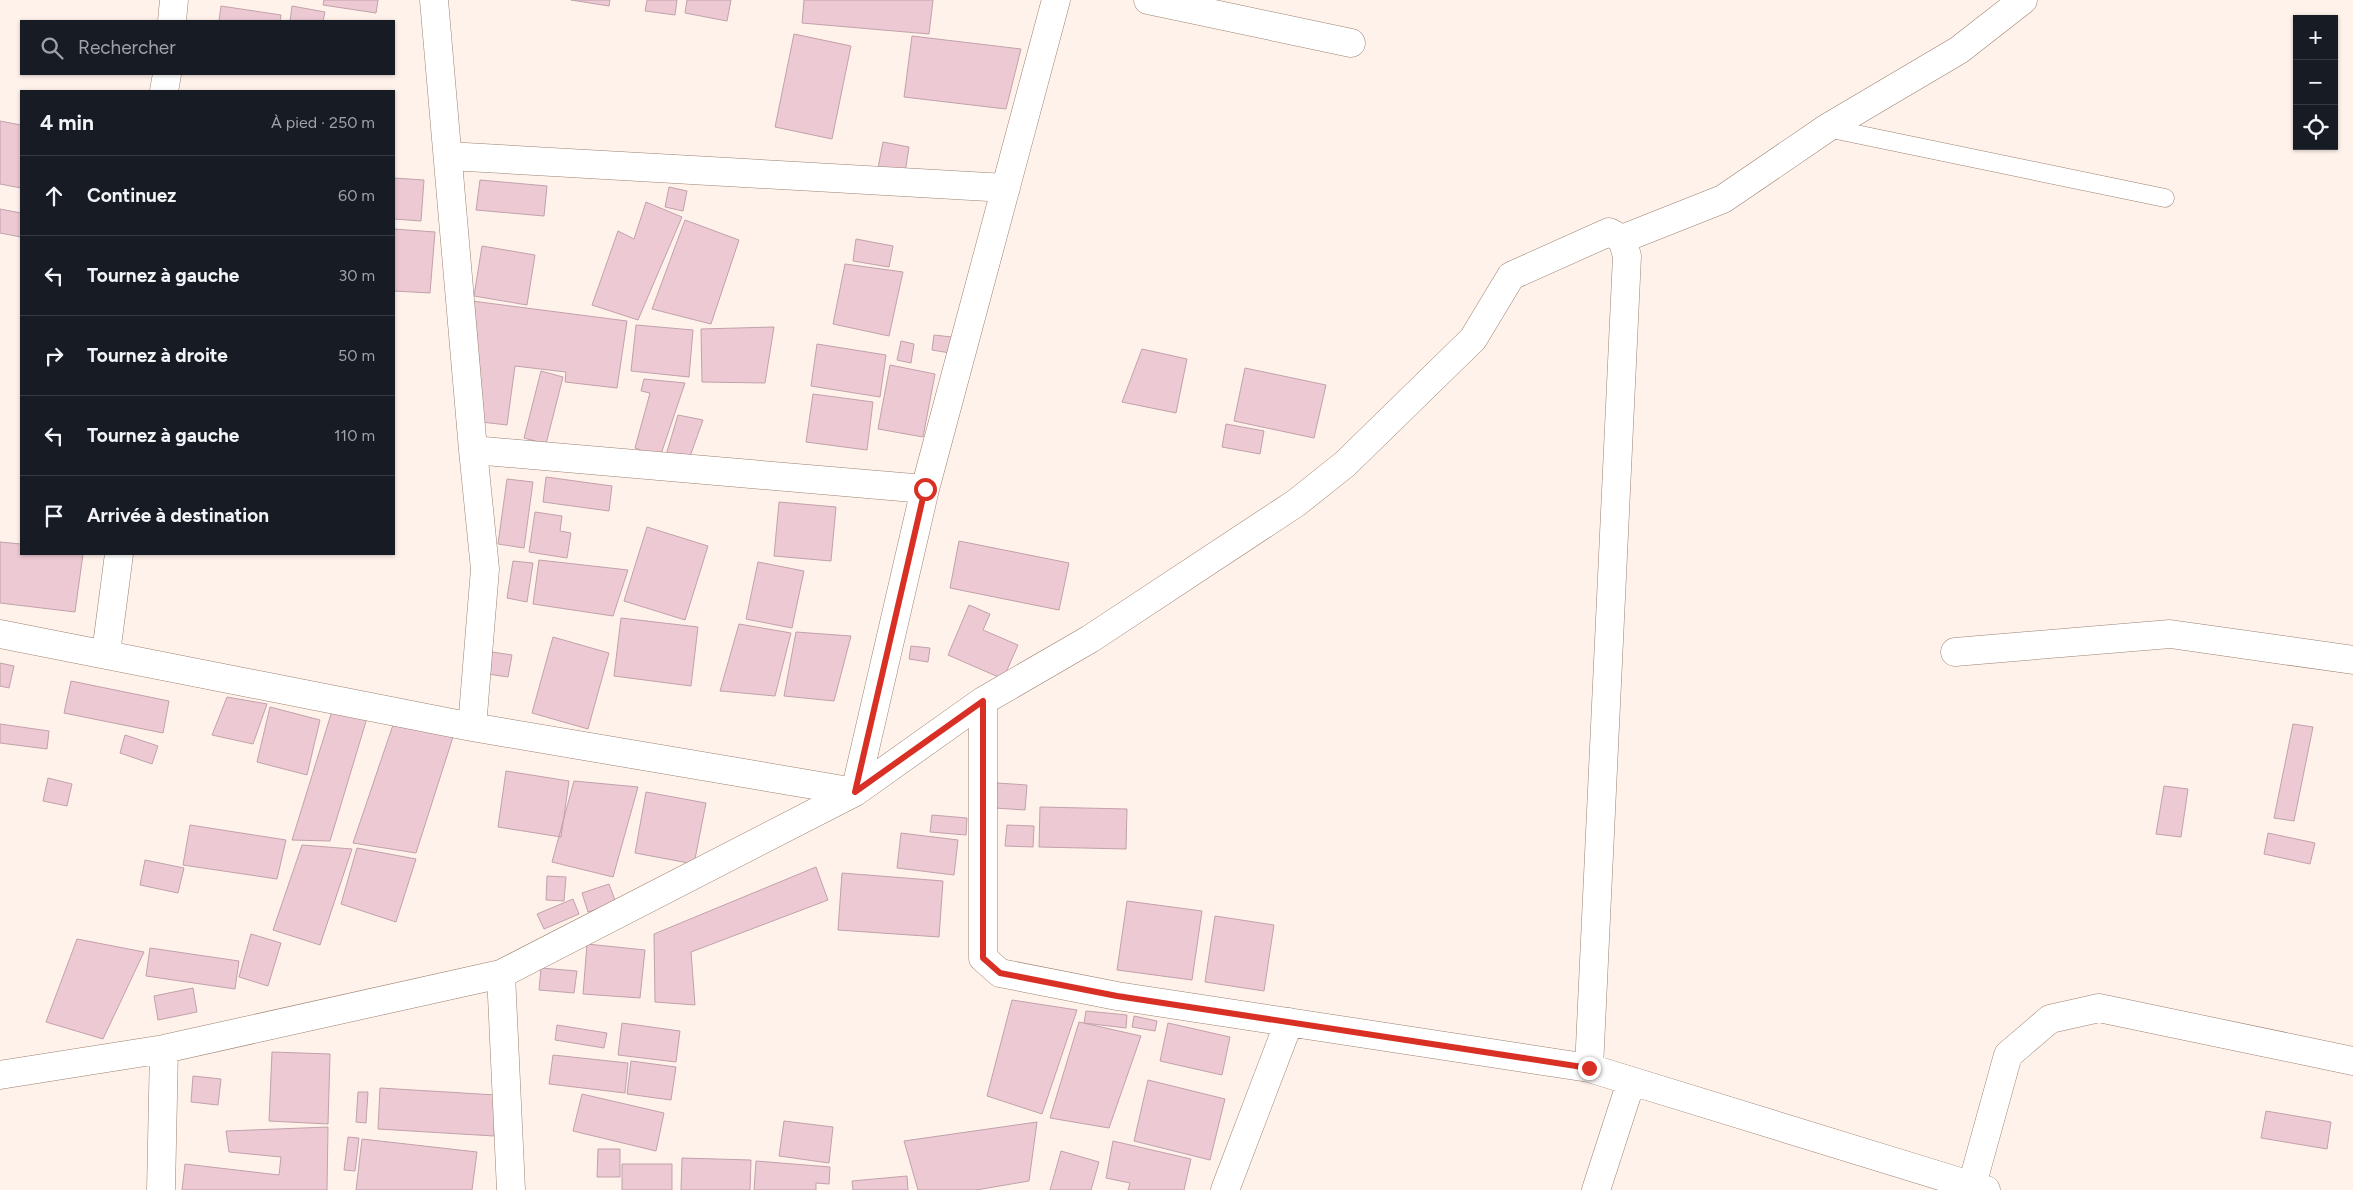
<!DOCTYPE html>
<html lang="fr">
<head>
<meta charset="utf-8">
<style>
  body { margin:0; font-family:Figtree,sans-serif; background:#20242c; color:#f1f3f6 }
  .controls { position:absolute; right:15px; top:15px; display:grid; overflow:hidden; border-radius:0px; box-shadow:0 1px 4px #0004 }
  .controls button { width:45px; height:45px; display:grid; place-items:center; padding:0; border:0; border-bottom:1px solid #363941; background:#171b24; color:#f1f3f6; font:25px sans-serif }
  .stop { position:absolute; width:15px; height:15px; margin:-11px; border:4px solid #d93025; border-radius:50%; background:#fff }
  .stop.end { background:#d93025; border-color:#fff; box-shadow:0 1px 5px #0008 }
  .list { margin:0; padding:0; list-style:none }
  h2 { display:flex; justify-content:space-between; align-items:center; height:65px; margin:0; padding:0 20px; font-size:21px }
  h2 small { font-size:16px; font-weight:400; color:#9ea1a6 }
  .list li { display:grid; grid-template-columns:32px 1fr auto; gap:15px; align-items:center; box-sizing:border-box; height:80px; padding:0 20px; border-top:1px solid #363941 }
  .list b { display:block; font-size:19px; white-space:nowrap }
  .list em { font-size:16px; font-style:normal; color:#9ea1a6 }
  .icon { flex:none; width:28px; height:28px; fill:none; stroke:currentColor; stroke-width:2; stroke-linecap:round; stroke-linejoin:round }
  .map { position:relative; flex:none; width:2353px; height:1190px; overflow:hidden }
  .search { position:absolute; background:#171b24; box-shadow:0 1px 4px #0004; left:20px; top:20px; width:375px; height:55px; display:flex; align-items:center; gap:12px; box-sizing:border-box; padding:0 18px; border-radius:0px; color:#9ea1a6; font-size:19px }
  .panel { position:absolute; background:#171b24; box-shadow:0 1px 4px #0004; left:20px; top:90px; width:375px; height:465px; border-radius:0px }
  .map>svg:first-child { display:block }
  .building { fill:#ecc9d3; stroke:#c2a1ab }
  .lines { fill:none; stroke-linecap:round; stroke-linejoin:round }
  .service-casing { stroke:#9c8170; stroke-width:19 }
  .minor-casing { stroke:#9c8170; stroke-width:29 }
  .service { stroke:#fff; stroke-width:18 }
  .minor { stroke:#fff; stroke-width:28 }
  .route { stroke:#d93025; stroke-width:6 }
</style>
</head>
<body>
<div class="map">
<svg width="2353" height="1190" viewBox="0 0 2353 1190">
  <rect width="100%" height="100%" fill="#fff2eb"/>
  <path class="building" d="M324,0H378L376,13L323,5Z
    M571,0H610L609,6Z
    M647,0H677L675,15L645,11Z
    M687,0H731L727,21L685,13Z
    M804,0H933L929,34L802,23Z
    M221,6L281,15L280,21H219Z
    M292,6L325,12L323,21H290Z
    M794,34L851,46L832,139L775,127Z
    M912,36L1021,49L1006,109L904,97Z
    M0,121L21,125V188L0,184Z
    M883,142L909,147L905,173L878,168Z
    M394,178L424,180L421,221L394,219Z
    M480,180L547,186L544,216L476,210Z
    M669,187L687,191L683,211L665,207Z
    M646,202L682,217L638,320L592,305L618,231L634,239Z
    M0,209L21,213V237L0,233Z
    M685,220L739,240L711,324L652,309Z
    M394,229L435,232L430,293L394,291Z
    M856,239L893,246L889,267L853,261Z
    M482,246L535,255L527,305L474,296Z
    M845,264L903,272L889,336L833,324Z
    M464,300L627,321L617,388L565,382L566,372L515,366L507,425L473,421Z
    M636,325L693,330L689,377L631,371Z
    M774,327L765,383L702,382L701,329Z
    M934,335L952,337L950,353L932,350Z
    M901,341L914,344L911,363L897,360Z
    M817,344L886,355L880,397L811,386Z
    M1142,349L1187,359L1176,413L1122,402Z
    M890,365L935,374L923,437L878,429Z
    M1245,368L1326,385L1314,438L1234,421Z
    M541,371L563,377L546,444L524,438Z
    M644,379L685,383L660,457L635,448L650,393L641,391Z
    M813,394L873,402L867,450L806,442Z
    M678,415L703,420L688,462L666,455Z
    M1226,424L1264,431L1260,454L1222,447Z
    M546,477L612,486L609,511L543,502Z
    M507,479L533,482L524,548L498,544Z
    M779,502L836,507L831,561L774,556Z
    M535,512L562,516L560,531L571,533L567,558L529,552Z
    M647,527L708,546L685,620L624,601Z
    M959,541L1069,563L1059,610L950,588Z
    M0,542L21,544V554H83L75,612L0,603Z
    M539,560L628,570L613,616L533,604Z
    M513,561L533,563L527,602L507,598Z
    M758,562L804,571L792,628L746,619Z
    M969,605L990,614L983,630L1018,645L1003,679L948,655Z
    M621,618L698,627L691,686L614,676Z
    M739,624L791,633L775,696L720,691Z
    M796,632L851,636L834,701L784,696Z
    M553,637L609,653L588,729L532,713Z
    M911,646L930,648L928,662L909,659Z
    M492,652L512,655L508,677L488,674Z
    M0,663L14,666L9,688L0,686Z
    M71,681L169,701L163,733L64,713Z
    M227,697L267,704L253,744L212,735Z
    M270,707L320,720L307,775L257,762Z
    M332,711L367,718L330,841L292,840Z
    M395,719L453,737L416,853L353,843Z
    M0,724L49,731L47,749L0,743Z
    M2293,724L2313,727L2294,821L2274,818Z
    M125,735L158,746L152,764L120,753Z
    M506,771L569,781L561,837L498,827Z
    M48,778L72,784L67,806L43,801Z
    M574,781L638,787L613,877L552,862Z
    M997,783L1027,785L1025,810L995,808Z
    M2164,786L2188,789L2181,837L2156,834Z
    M646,792L706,803L694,864L635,853Z
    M1040,807L1127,809L1126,849L1039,847Z
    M932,815L967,818L966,835L930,832Z
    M190,825L286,840L277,879L183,865Z
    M1007,825L1034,826L1033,847L1005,846Z
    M901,833L958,840L954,875L897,868Z
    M2268,833L2315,843L2310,864L2264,854Z
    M302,845L352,849L320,945L273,930Z
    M357,848L416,859L396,922L341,904Z
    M145,860L184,868L178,893L140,885Z
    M816,867L828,900L691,952L695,1005L655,1002L654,934Z
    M842,873L943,881L939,937L838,930Z
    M547,876L566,877L564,901L546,900Z
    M609,884L616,903L588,912L582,893Z
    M573,899L579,914L544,929L537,914Z
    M1127,901L1202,911L1192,980L1117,970Z
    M1215,916L1274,925L1264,991L1205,982Z
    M251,934L281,943L268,986L239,977Z
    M77,939L144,952L103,1039L46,1022Z
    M587,944L645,950L640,998L583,994Z
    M150,948L239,961L235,989L146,976Z
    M541,968L577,971L574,993L539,990Z
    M193,988L197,1012L158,1020L154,996Z
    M1012,1000L1077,1010L1042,1114L987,1096Z
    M1086,1011L1127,1015L1126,1028L1084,1023Z
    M1134,1016L1157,1021L1155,1031L1132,1027Z
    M1079,1022L1141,1036L1109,1128L1050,1118Z
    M622,1023L680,1031L676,1062L618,1055Z
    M1168,1023L1230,1037L1222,1075L1160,1061Z
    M557,1025L607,1033L604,1048L555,1040Z
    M272,1052L330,1054L328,1124L269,1121Z
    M553,1055L628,1063L625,1093L549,1084Z
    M631,1061L676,1067L671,1100L627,1094Z
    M193,1076L221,1079L218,1105L191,1102Z
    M1148,1080L1225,1099L1210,1160L1134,1141Z
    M380,1088L496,1095L494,1136L378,1129Z
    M358,1092H368L366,1123L356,1122Z
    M582,1094L664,1113L656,1151L573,1131Z
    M2266,1111L2331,1122L2327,1149L2261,1138Z
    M784,1121L833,1127L829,1163L779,1156Z
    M1037,1122L1029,1181L976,1190H918L904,1141Z
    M328,1127L327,1190H182L185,1164L279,1175L281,1157L229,1152L226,1131Z
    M348,1137L359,1138L355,1171L344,1170Z
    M362,1139L477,1152L472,1190H356Z
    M1113,1141L1191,1159L1184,1190H1128L1130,1183L1106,1178Z
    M598,1149H620V1177H597Z
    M1061,1151L1099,1162L1091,1190H1050Z
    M682,1158L751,1160L750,1190H681Z
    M756,1161L830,1167L829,1184L816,1183V1190H754Z
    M622,1164H672V1190H622Z
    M907,1176L908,1190H853L852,1181Z"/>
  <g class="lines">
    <defs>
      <path id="service" d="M1827,128L2165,198"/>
      <path id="minor" d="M434,0L473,450
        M1056,0L925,489L473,450L485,569L472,727L855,792L983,701L1090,639L1296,503L1345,464L1473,339L1511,276L1609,232L1622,239L1627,256L1589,1068
        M1148,0L1351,43
        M172,21L174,0
        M164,91L167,74
        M448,156L1006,188
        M1622,239L1723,199L1827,128L1959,50L2023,0
        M0,634L472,727
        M1955,652L2170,634L2353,660
        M106,653L119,554
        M983,701V958L1000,973L1117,996L1589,1068L1986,1190
        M501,974L511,1190
        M0,1075L164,1049L501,974L855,792L925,489
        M1972,1185L2008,1055L2050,1019L2099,1008L2353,1061
        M161,1190L164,1049
        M1225,1190L1289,1022
        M1596,1190L1631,1082"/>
    </defs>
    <use href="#service" class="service-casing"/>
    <use href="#minor" class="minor-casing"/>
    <use href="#service" class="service"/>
    <use href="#minor" class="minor"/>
  </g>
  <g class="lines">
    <path class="route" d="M925,489L855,792L983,701V958L1000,973L1117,996L1589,1068"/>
  </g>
</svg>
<div class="controls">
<button>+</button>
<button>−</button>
<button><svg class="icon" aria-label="locate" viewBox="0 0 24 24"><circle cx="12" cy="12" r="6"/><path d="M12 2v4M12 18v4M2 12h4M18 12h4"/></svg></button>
</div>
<div class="stop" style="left:925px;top:489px"></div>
<div class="stop end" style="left:1589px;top:1068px"></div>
<div class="search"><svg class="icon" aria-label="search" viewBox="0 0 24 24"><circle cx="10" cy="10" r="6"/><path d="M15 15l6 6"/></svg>Rechercher</div>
<section class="panel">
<h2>4 min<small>À pied · 250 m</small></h2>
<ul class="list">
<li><svg class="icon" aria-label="ahead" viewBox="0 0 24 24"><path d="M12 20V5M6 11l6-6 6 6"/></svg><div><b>Continuez</b></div><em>60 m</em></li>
<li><svg class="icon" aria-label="left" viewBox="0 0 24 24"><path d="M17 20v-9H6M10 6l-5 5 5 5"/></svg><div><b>Tournez à gauche</b></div><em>30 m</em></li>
<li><svg class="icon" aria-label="right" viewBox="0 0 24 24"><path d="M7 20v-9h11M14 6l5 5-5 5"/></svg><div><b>Tournez à droite</b></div><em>50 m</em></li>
<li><svg class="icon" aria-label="left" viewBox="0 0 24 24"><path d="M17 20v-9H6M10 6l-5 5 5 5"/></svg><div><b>Tournez à gauche</b></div><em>110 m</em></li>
<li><svg class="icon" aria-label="arrive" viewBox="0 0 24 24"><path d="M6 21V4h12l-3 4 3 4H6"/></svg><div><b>Arrivée à destination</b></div></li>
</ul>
</section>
</div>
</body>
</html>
